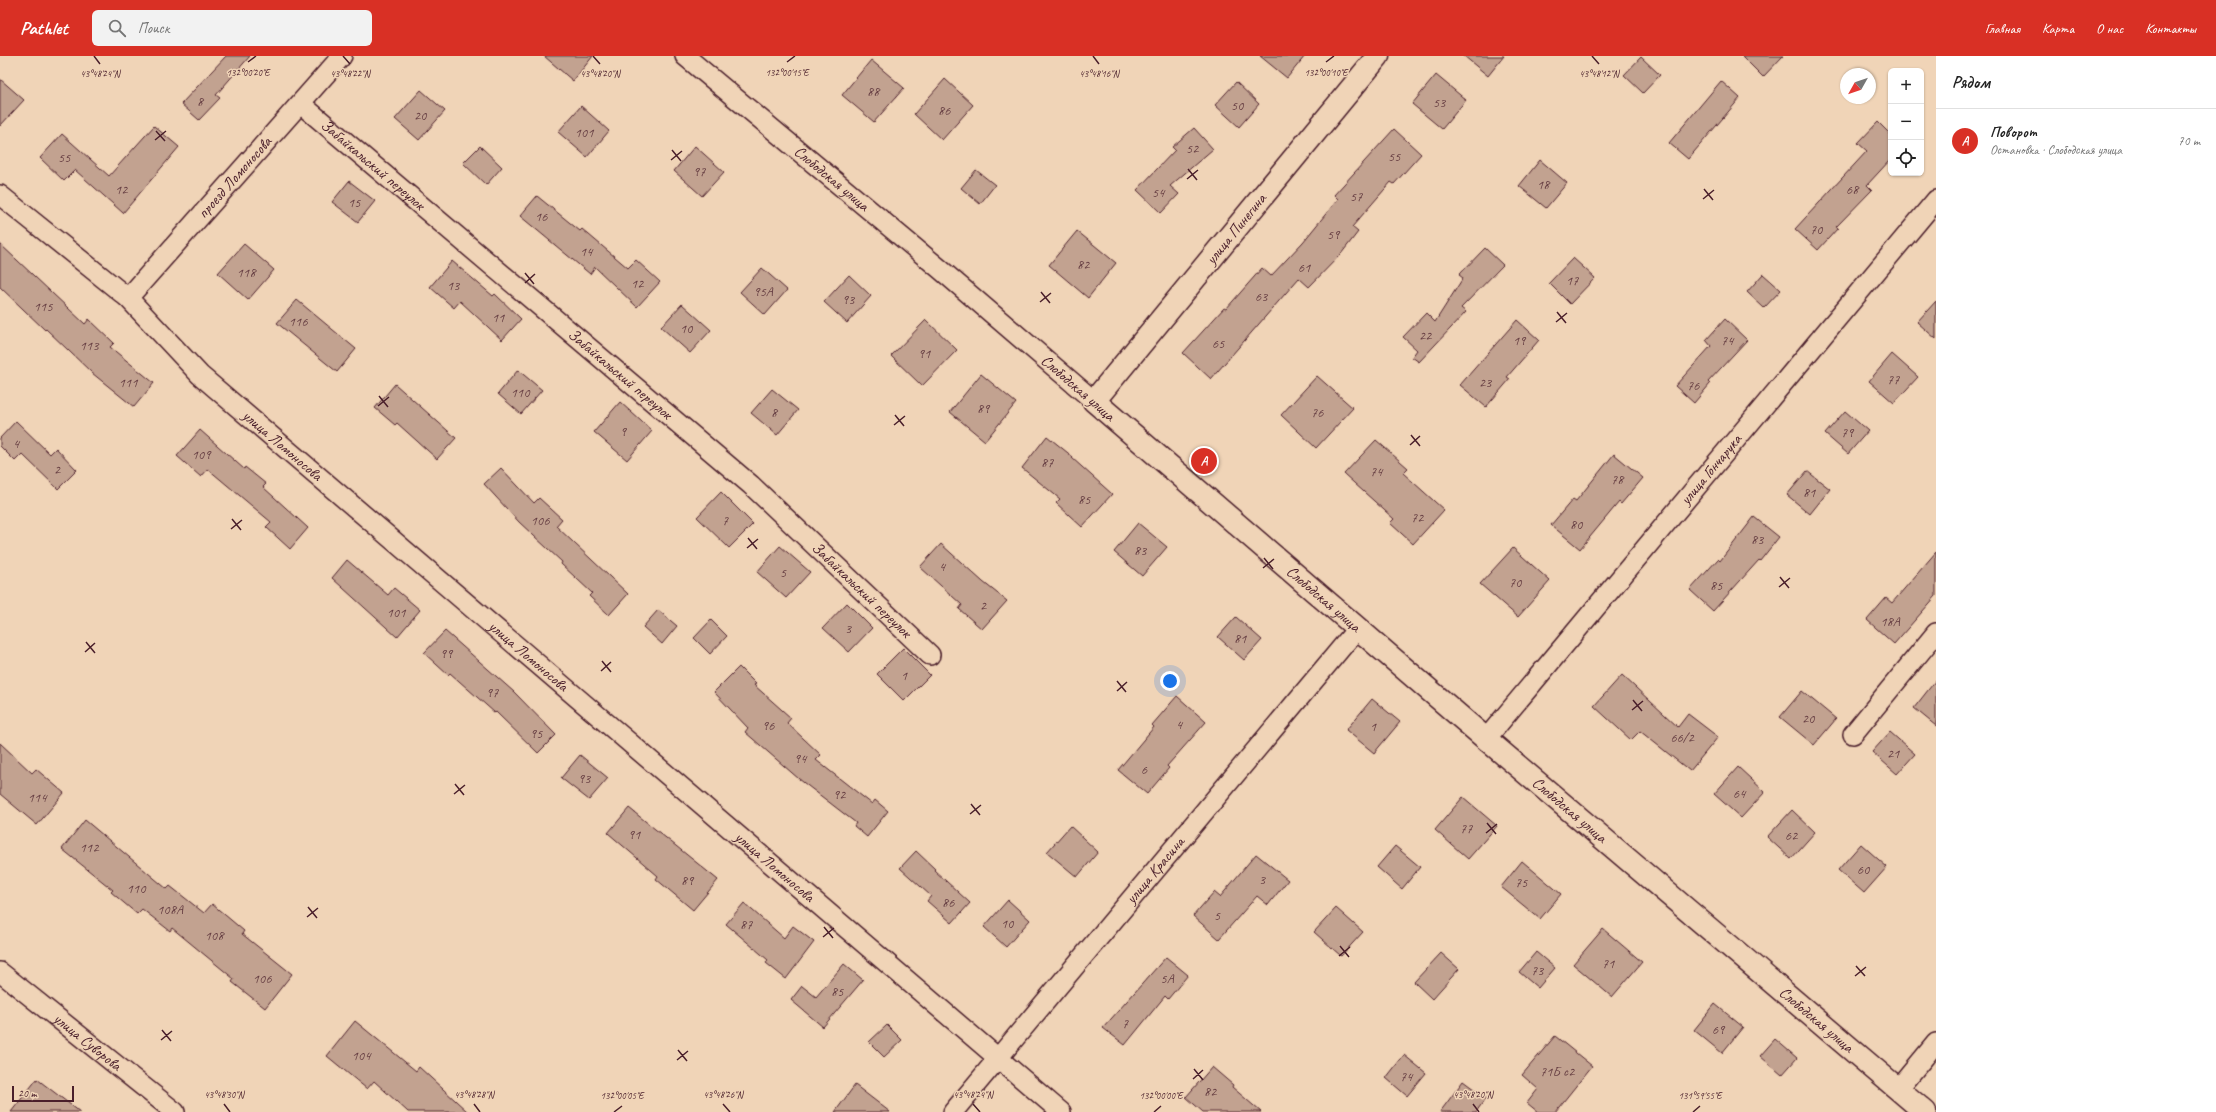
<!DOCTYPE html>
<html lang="ru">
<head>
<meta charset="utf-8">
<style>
  body { margin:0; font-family:Caveat,sans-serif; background:#f2f2f2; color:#222 }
  .controls { position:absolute; right:12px; top:12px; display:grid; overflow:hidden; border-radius:6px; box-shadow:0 1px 3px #0004 }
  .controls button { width:36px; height:36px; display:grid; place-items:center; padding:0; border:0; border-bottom:1px solid #e0e0e0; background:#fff; color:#222; font:20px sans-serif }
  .compass { position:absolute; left:1840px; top:12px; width:36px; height:36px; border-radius:50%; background:#fff; box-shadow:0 1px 3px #0004; rotate:230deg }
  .scale { position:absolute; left:12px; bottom:10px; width:62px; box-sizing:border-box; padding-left:4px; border:2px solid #4a1f2b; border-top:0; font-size:11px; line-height:14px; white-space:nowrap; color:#4a1f2b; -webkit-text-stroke:3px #f0d4b7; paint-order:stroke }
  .you { position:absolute; left:1170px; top:625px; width:14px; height:14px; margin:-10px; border:3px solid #fff; border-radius:50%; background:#1a73e8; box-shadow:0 0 0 6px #1a73e833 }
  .badge { display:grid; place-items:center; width:26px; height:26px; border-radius:50%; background:#d93025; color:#fff; font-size:13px; font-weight:700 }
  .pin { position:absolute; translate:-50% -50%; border:2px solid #fff; box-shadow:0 1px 4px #0006 }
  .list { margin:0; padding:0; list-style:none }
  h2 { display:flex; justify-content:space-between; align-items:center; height:52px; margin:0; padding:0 16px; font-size:17px }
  h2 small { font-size:13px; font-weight:400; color:#767676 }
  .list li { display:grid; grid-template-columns:26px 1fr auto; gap:12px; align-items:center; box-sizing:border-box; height:64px; padding:0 16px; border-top:1px solid #e0e0e0 }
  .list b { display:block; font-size:15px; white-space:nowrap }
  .list p { margin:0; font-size:13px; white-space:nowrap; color:#767676 }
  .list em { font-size:13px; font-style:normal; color:#767676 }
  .icon { flex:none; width:22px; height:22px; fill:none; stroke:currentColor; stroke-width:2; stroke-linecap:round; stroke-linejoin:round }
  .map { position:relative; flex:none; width:1936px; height:1056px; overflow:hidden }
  header { display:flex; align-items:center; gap:24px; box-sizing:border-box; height:56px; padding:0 20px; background:#d93025; color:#fff }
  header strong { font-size:19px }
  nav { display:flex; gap:22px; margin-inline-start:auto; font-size:14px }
  .search { width:280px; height:36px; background:#f2f2f2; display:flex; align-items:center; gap:10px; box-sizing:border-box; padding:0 14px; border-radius:6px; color:#767676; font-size:15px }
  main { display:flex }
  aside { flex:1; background:#fff }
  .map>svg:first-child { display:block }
  .building { fill:#c2a290; stroke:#4a1f2b }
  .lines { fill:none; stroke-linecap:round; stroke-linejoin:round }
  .minor-casing { stroke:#4a1f2b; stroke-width:22 }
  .tertiary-casing { stroke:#4a1f2b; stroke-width:25 }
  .minor { stroke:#f0d4b7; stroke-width:19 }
  .tertiary { stroke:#f0d4b7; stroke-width:22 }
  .ticks { fill:none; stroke:#4a1f2b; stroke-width:1.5 }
  .labels { text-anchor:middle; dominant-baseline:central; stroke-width:3; stroke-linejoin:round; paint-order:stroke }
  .number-label { font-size:14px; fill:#684044 }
  .street-label { font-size:16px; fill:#4a1f2b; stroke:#f0d4b7 }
  .ticks-label { font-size:10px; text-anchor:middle; fill:#4a1f2b; stroke:#f0d4b7; stroke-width:3; stroke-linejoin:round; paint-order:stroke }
</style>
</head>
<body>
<header>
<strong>Pathlet</strong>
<div class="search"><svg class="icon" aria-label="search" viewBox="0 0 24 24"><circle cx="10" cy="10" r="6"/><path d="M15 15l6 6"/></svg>Поиск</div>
<nav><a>Главная</a><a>Карта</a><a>О нас</a><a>Контакты</a></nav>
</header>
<main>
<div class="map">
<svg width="1936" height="1056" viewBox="0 0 1936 1056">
  <rect width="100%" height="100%" fill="#f0d4b7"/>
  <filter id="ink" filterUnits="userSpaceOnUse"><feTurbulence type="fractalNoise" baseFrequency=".025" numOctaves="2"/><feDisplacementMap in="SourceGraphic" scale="8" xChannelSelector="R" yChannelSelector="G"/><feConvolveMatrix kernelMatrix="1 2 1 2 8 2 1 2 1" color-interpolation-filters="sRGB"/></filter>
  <g filter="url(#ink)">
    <path class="building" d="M226,0H250L216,39L220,42L199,64L181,48Z
      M544,0H593L573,25Z
      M1260,0H1305L1287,22Z
      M1464,0H1504L1488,20Z
      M1742,0H1783L1763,21Z
      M1641,1L1660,19L1643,37L1624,19Z
      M871,4L904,32L874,66L842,39Z
      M1436,19L1466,44L1442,73L1412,48Z
      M0,23L24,44L0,70Z
      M945,23L973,49L942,84L914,58Z
      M1721,25L1740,42L1688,103L1669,87Z
      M1236,26L1259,48L1239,71L1215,49Z
      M421,34L445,55L419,84L395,63Z
      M581,50L609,75L587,101L558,76Z
      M1878,66L1891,79V103L1867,129L1872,134L1836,171L1838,172L1818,194L1795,173L1867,95L1858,87Z
      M154,70L179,91L123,157L75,114L64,125L40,102L62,78L109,120Z
      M1194,72L1213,93L1170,130L1179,138L1161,157L1137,134L1175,94L1172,91Z
      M1394,73L1421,98L1394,128L1391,126L1352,171L1358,176L1341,198L1309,231L1299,222L1211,323L1183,297L1224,252L1226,253L1262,212L1271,220L1303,186L1338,143L1334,139Z
      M480,90L502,111L486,129L463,107Z
      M695,90L724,116L702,140L674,115Z
      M1540,104L1567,127L1546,152L1519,130Z
      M976,114L995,129L980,148L961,132Z
      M349,125L375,145L358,166L332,146Z
      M537,140L580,175L582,173L628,212L636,204L660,226L637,251L595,211L590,218L520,160Z
      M1077,175L1116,207L1088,242L1049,209Z
      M0,188L85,268L89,263L114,287L110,291L154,327L134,351L92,317L46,273L45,274L0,231Z
      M244,188L274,214L248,244L218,217Z
      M1485,192L1503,209L1461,252L1466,256L1419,306L1412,301L1417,294L1403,281L1426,257L1435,266L1463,222L1459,219Z
      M1573,202L1595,222L1570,248L1549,227Z
      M452,205L493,240L495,238L521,263L502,284L460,245L454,252L430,231Z
      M762,212L787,234L765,259L740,236Z
      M1763,218L1781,234L1764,252L1747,236Z
      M849,219L871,240L847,267L824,246Z
      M297,244L356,293L337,316L277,267Z
      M1936,245V283L1917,266Z
      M682,248L711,274L690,297L661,271Z
      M1725,263L1747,284L1708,326L1710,328L1694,347L1675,330L1711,290L1706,284Z
      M926,264L957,294L922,330L891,300Z
      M1517,264L1539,284L1507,321L1510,323L1486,351L1460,329Z
      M1892,298L1918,321L1894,347L1869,325Z
      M518,314L542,334L521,358L498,338Z
      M981,318L1016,347L985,385L950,356Z
      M1317,320L1353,352L1316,392L1281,359Z
      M395,328L456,382L437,403L397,367L395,369L375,352Z
      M772,333L798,354L777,379L751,357Z
      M620,346L652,375L627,404L594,376Z
      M1845,355L1868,375L1848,398L1825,378Z
      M16,365L50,398L56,392L77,414L58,433L22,398L15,405L0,390V382Z
      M200,374L244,413L245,411L266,428L263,431L308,472L290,493L266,471L271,466L208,413L201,421L177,400Z
      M1047,380L1073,401L1072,402L1112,438L1082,471L1056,447L1060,443L1022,412Z
      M1376,384L1408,412L1403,417L1444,454L1413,488L1390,467L1394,463L1344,418Z
      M1614,398L1643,422L1621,448L1619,446L1580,493L1551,469L1573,443L1576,445Z
      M501,412L534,447L539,442L562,463L556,470L628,538L609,559L589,540L592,537L561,508L562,506L519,466L484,428Z
      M1807,415L1830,433L1810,458L1787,439Z
      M721,436L753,468L729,492L697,461Z
      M1754,461L1779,481L1760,505L1759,504L1713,555L1690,534L1718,503L1720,505Z
      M1138,467L1167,491L1142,520L1114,496Z
      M941,488L983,526L1007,545L982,573L959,553L962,549L920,511Z
      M780,490L810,516L786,542L757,516Z
      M1513,492L1550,525L1518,561L1480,528Z
      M1936,496V540L1894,588L1867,564L1886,542L1892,547Z
      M347,504L388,539L394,532L420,554L397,581L332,522Z
      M847,547L872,572L849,596L823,572Z
      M658,554L677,570L662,588L643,571Z
      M1236,561L1262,584L1244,604L1218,581Z
      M711,564L727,580L710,598L694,582Z
      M445,575L514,636L556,679L538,697L496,656L495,657L450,617L448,619L424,597Z
      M903,592L930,619L904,645L877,618Z
      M739,611L756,628L754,629L791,662L787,667L821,699L816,704L872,748L875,744L888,755L867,781L854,770L856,767L799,723L745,676L748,672L714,636Z
      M1622,619L1678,671L1688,658L1718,681L1690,715L1640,675L1631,684L1594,650Z
      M1936,624V670L1914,652Z
      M1802,635L1836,663L1814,689L1780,661Z
      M1177,640L1206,666L1167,710L1169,712L1147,738L1118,714L1154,671L1152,669Z
      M1372,643L1400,666L1374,697L1346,674Z
      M1890,676L1915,698L1897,718L1872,696Z
      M0,687L32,717L36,713L64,737L37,769L0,738Z
      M580,699L608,722L589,744L561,722Z
      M1738,711L1765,736L1741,762L1714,738Z
      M1463,741L1497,770L1468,803L1435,774Z
      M629,752L718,824L693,854L656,823L658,820L608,777Z
      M1792,754L1815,776L1791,803L1767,781Z
      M85,764L167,833L170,830L204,857L212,848L244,875L242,878L292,918L265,952L232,926L234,923L172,872L170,875L142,853L137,858L111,836L113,834L62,793Z
      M1070,770L1098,796L1077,821L1047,796Z
      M1861,788L1887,811L1864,837L1838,814Z
      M1395,790L1420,811L1402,833L1377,811Z
      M916,795L935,813L934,814L970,847L952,867L927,845L931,840L900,812Z
      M1256,798L1288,824L1268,849L1257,840L1219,883L1193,860L1214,836L1220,841Z
      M1522,805L1561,838L1540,863L1501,831Z
      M1008,844L1030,864L1006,891L984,871Z
      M744,847L784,882L793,870L814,886L786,923L766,907L768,904L726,868Z
      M1336,852L1363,876L1341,900L1314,876Z
      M1603,873L1642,906L1612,941L1573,908Z
      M1536,896L1555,912L1538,932L1519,916Z
      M1441,897L1459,913L1432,943L1414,926Z
      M1166,901L1188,919L1168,943L1165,940L1125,989L1103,972Z
      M844,908L863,924L823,971L791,944L802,930L816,941Z
      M1715,948L1743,971L1722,997L1694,974Z
      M355,965L416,1015L419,1011L468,1056H408L374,1025L367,1033L327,1000Z
      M887,969L902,984L884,1001L869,986Z
      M1555,980L1592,1010L1555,1056H1538L1527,1047L1538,1033L1522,1019Z
      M1775,983L1797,1002L1782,1019L1760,1000Z
      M1404,999L1426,1017L1407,1040L1386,1022Z
      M1212,1011L1233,1029L1232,1031L1261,1056H1203L1186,1041Z
      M37,1023L80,1056H11Z
      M1463,1025L1486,1042L1476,1056H1440Z
      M855,1029L890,1056H835Z"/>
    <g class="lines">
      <defs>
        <g id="minor">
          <path id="s1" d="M685,0L940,213L1094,345"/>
          <path id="s2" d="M301,48L751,429L930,599"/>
          <path id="s3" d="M0,139L128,242L200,319L1061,1056"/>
          <path id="s4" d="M128,242L342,0"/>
          <path d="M1853,678L1936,577"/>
          <path id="s5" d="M1486,683L1936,144"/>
          <path id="s6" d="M0,916L175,1056"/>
          <path d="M1898,1033L1936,987"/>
          <path id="s7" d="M953,1056L1357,573"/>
        </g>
        <g id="tertiary">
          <path id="s8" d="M1378,0L1094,345L1486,683L1925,1056"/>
        </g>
      </defs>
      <use href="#minor" class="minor-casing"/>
      <use href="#tertiary" class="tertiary-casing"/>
      <use href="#minor" class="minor"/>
      <use href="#tertiary" class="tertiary"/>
    </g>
  </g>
  <path class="ticks" d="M94,0L100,8M343,0L350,8M593,0L600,8M1093,0L1099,8M1592,0L1599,8M248,6L256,0M787,6L795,0M1326,6L1334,0M156,75L165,85M155,84L166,75M672,94L681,105M671,104L682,95M1188,113L1197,124M1187,123L1198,114M1704,133L1713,144M1703,143L1714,134M525,217L534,228M525,227L535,218M1041,236L1050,247M1040,246L1051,237M1557,256L1566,267M1556,266L1567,257M379,340L388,351M378,350L389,341M895,359L904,370M894,369L905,360M1411,379L1420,390M1410,389L1420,380M232,463L241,474M231,473L242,464M748,482L757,493M747,492L758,483M1264,502L1273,513M1263,512L1274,503M1780,521L1789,532M1779,531L1790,522M86,586L95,597M85,596L95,587M602,605L611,616M601,615L611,606M1117,625L1126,636M1117,635L1127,626M1633,644L1642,655M1632,654L1643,645M455,728L464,739M454,738L465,729M971,748L980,759M970,758L981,749M1487,767L1496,778M1486,777L1497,768M308,851L317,862M307,861L318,852M824,871L833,882M823,881L834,872M1340,890L1349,901M1339,900L1350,891M1856,910L1865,920M1855,920L1866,911M162,974L171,985M161,984L172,975M678,994L687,1005M677,1004L688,995M1194,1013L1203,1024M1193,1023L1203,1014M224,1048L230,1056M474,1048L480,1056M723,1048L730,1056M973,1048L980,1056M1473,1048L1479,1056M614,1056L622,1050M1154,1056L1161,1050M1693,1056L1700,1050"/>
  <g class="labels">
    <g class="number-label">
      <text x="873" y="35">88</text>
      <text x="200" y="45">8</text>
      <text x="1439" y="46">53</text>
      <text x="1237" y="49">50</text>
      <text x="944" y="54">86</text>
      <text x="420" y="59">20</text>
      <text x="584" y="76">101</text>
      <text x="1192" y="92">52</text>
      <text x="1394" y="100">55</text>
      <text x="64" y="101">55</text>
      <text x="699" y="115">97</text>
      <text x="1543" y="128">18</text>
      <text x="121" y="133">12</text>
      <text x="1852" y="133">68</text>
      <text x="1158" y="136">54</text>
      <text x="1356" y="140">57</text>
      <text x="354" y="146">15</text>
      <text x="541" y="160">16</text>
      <text x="1816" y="173">70</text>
      <text x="1333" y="178">59</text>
      <text x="586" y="195">14</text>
      <text x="1083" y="208">82</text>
      <text x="1304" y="211">61</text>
      <text x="246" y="216">118</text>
      <text x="1572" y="224">17</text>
      <text x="637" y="227">12</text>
      <text x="453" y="229">13</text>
      <text x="763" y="235">95А</text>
      <text x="1261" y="240">63</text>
      <text x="848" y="243">93</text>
      <text x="43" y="250">115</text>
      <text x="498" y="261">11</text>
      <text x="298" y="265">116</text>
      <text x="686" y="272">10</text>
      <text x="1425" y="279">22</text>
      <text x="1519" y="284">19</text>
      <text x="1727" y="284">74</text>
      <text x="1218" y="287">65</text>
      <text x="89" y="289">113</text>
      <text x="924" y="297">91</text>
      <text x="1893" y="323">77</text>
      <text x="128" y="326">111</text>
      <text x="1485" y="326">23</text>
      <text x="1693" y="329">76</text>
      <text x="520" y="336">110</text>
      <text x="983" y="352">89</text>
      <text x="774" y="356">8</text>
      <text x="1317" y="356">76</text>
      <text x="623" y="375">9</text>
      <text x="1847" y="376">79</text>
      <text x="16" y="387">4</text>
      <text x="201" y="398">109</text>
      <text x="1047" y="406">87</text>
      <text x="57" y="413">2</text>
      <text x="1376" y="415">74</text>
      <text x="1617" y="423">78</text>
      <text x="1809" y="436">81</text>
      <text x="1084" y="443">85</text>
      <text x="1417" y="461">72</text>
      <text x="540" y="464">106</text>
      <text x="725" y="464">7</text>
      <text x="1576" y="468">80</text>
      <text x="1757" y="483">83</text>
      <text x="1140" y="494">83</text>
      <text x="942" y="510">4</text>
      <text x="783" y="516">5</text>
      <text x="1515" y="526">70</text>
      <text x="1716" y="529">85</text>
      <text x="983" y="549">2</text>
      <text x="396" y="556">101</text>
      <text x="1890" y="565">18А</text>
      <text x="848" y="572">3</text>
      <text x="1240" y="582">81</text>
      <text x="446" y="597">99</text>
      <text x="904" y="619">1</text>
      <text x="492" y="636">97</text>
      <text x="1808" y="662">20</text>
      <text x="1179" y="668">4</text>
      <text x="768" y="669">96</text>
      <text x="1373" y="670">1</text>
      <text x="536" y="677">95</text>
      <text x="1682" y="681">66/2</text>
      <text x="1893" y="697">21</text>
      <text x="800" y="702">94</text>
      <text x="1144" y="713">6</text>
      <text x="584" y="722">93</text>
      <text x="1739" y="737">64</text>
      <text x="839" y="738">92</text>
      <text x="37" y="741">114</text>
      <text x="1466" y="772">77</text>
      <text x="634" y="778">91</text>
      <text x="1791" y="779">62</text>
      <text x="89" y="791">112</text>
      <text x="1863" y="813">60</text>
      <text x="1262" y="823">3</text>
      <text x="687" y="824">89</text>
      <text x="1521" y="826">75</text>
      <text x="136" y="832">110</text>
      <text x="948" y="846">86</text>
      <text x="170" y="853">108А</text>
      <text x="1217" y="859">5</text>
      <text x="1007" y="867">10</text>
      <text x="746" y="868">87</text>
      <text x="214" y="879">108</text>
      <text x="1608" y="907">71</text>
      <text x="1537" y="914">73</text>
      <text x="262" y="922">106</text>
      <text x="1167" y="922">5А</text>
      <text x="837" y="935">85</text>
      <text x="1125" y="967">7</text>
      <text x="1718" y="973">69</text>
      <text x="361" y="999">104</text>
      <text x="1557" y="1015">71Б с2</text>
      <text x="1406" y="1020">74</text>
      <text x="1210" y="1035">82</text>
    </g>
    <g class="street-label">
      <text stroke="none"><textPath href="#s2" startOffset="94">Забайкальский переулок</textPath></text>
      <text stroke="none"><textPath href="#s4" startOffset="161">проезд Ломоносова</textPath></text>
      <text stroke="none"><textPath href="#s1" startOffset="191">Слободская улица</textPath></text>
      <text transform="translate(1236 173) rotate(-51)">улица Пинегина</text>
      <text stroke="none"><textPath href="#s2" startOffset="418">Забайкальский переулок</textPath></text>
      <text transform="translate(1078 332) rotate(41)">Слободская улица</text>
      <text stroke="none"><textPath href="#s3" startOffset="378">улица Ломоносова</textPath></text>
      <text stroke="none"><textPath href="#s5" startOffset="351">улица Гончарука</textPath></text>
      <text stroke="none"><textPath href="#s2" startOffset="742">Забайкальский переулок</textPath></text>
      <text stroke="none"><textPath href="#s8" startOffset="750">Слободская улица</textPath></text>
      <text stroke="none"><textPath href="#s3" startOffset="702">улица Ломоносова</textPath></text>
      <text stroke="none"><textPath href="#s8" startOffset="1074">Слободская улица</textPath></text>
      <text stroke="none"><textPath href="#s3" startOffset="1026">улица Ломоносова</textPath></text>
      <text stroke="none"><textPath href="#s7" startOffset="315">улица Красина</textPath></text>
      <text stroke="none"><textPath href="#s8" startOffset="1398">Слободская улица</textPath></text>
      <text stroke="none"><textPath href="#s6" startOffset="112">улица Суворова</textPath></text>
    </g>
  </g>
  <g class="ticks-label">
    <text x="248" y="20">132°00'20"E</text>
    <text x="787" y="20">132°00'15"E</text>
    <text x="1326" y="20">132°00'10"E</text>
    <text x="100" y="21">43°48'24"N</text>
    <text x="350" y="21">43°48'22"N</text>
    <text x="600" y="21">43°48'20"N</text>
    <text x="1099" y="21">43°48'16"N</text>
    <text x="1599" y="21">43°48'12"N</text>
    <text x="224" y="1042">43°48'30"N</text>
    <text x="474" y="1042">43°48'28"N</text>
    <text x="723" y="1042">43°48'26"N</text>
    <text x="973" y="1042">43°48'24"N</text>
    <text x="1473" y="1042">43°48'20"N</text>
    <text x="622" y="1043">132°00'05"E</text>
    <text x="1161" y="1043">132°00'00"E</text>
    <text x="1700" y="1043">131°59'55"E</text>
  </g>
</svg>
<div class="controls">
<button>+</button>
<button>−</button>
<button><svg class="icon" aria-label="locate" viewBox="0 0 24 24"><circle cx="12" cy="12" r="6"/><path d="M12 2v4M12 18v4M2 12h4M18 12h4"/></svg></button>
</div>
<svg class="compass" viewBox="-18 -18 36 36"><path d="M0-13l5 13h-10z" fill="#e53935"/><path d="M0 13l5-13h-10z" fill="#767676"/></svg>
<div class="scale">20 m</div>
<div class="you"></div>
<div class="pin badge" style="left:1204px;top:405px">A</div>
</div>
<aside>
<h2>Рядом<small></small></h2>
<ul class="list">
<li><span class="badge">A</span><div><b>Поворот</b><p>Остановка · Слободская улица</p></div><em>70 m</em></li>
</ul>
</aside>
</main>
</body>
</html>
